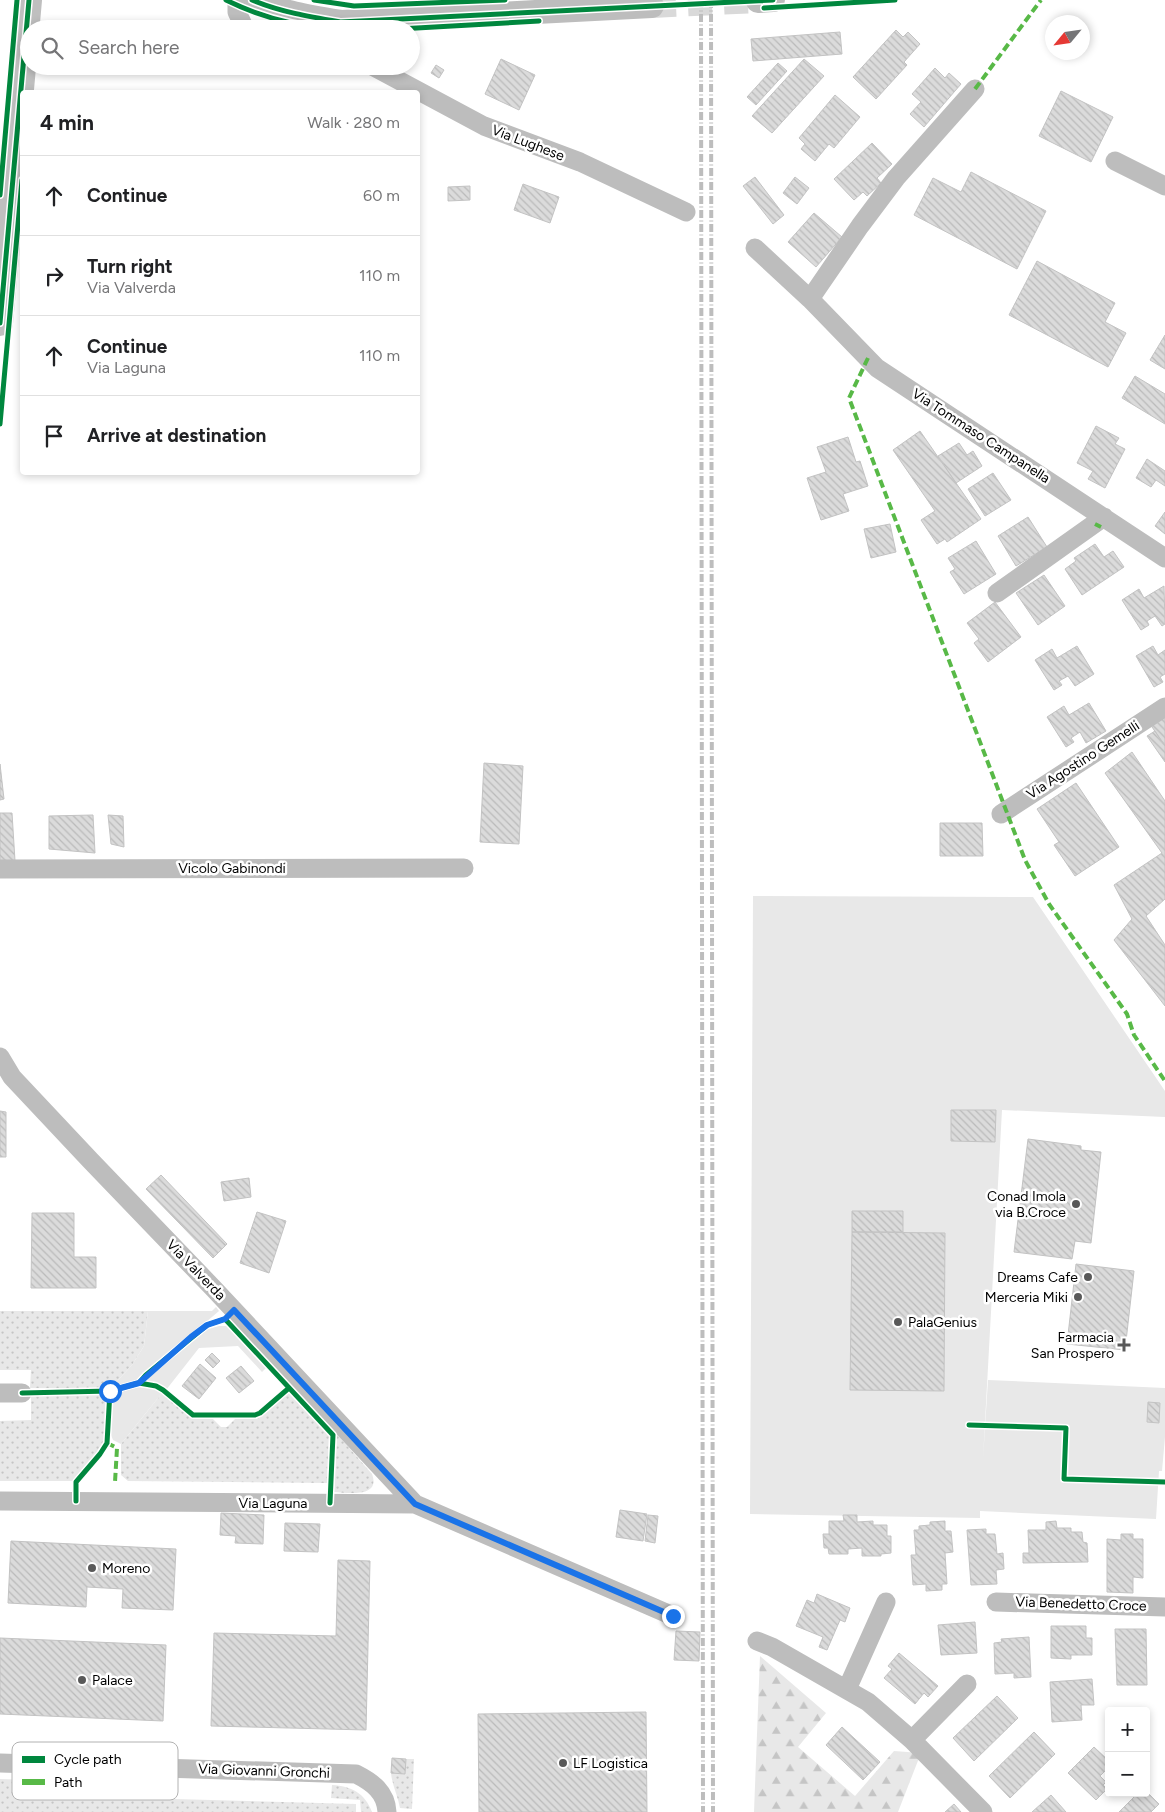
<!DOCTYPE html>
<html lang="en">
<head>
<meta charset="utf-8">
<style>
  body { margin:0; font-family:Figtree,sans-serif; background:#f2f2f2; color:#202124 }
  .controls { position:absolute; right:15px; bottom:15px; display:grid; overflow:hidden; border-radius:5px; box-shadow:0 2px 8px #0003 }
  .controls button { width:45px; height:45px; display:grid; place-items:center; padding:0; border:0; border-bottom:1px solid #e0e0e0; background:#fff; color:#202124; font:25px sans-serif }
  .compass { position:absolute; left:1045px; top:15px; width:45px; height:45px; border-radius:50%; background:#fff; box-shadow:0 2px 8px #0003; rotate:241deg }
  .stop { position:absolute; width:15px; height:15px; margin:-11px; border:4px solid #1a73e8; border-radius:50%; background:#fff }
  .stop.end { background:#1a73e8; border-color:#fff; box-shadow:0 1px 5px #0008 }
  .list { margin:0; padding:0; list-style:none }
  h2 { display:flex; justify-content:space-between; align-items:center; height:65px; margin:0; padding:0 20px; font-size:21px }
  h2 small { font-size:16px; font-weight:400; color:#757577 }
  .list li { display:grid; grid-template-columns:32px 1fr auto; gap:15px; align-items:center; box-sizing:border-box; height:80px; padding:0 20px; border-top:1px solid #e0e0e0 }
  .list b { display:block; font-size:19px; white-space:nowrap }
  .list p { margin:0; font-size:16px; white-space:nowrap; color:#757577 }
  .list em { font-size:16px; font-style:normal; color:#757577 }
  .icon { flex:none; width:28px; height:28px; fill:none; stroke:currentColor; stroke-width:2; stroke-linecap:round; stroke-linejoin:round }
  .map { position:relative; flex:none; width:1165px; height:1812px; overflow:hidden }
  .search { position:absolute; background:#fff; box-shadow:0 2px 8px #0003; left:20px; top:20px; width:400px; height:55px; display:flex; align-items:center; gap:12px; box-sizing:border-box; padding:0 18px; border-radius:28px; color:#757577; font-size:19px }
  .panel { position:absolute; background:#fff; box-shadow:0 2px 8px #0003; left:20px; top:90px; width:400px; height:385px; border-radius:5px }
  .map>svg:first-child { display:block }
  .grass { fill:url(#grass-dots) }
  .forest { fill:url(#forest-firs) }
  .green { fill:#e8e8e8 }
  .building { fill:url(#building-back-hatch); stroke:#c3c3c3 }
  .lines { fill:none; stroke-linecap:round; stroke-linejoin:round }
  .tertiary-tunnel { stroke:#d9d9d9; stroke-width:24; stroke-dasharray:24 12; stroke-linecap:butt }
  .minor { stroke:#bdbdbd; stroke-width:19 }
  .tertiary { stroke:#bdbdbd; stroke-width:24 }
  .secondary { stroke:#bfbfbf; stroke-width:26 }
  .rail { stroke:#bdbdbd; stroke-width:4; stroke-dasharray:8 2.5 1 2.5; stroke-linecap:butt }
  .quiet { stroke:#58b947; stroke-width:4; stroke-dasharray:8 4; stroke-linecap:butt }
  .cycleway-casing { stroke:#fff; stroke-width:8 }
  .cycleway { stroke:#00873e; stroke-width:5 }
  .route { stroke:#1a73e8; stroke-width:6 }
  .poi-dot { fill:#595959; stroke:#fff; stroke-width:2 }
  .labels { text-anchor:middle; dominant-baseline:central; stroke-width:5; stroke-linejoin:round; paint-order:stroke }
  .street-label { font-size:14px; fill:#000; stroke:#fff }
  .poi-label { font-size:14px; fill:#000; stroke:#fff; text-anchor:end }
  .key { fill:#fff; stroke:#b2b2b2; stroke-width:1 }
  .key-label { font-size:14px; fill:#000 }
</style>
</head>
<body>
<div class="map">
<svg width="1165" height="1812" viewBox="0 0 1165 1812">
  <defs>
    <pattern id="grass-dots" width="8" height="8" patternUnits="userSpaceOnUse" patternTransform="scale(1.25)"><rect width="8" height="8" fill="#e8e8e8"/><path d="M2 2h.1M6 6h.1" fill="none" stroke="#c5c5c5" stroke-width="1.8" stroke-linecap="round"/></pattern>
    <pattern id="forest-firs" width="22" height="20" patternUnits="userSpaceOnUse" patternTransform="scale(1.25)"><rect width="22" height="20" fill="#e8e8e8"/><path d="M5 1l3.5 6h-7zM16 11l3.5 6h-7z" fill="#c5c5c5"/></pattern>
    <pattern id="building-back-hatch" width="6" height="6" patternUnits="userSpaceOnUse" patternTransform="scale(1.25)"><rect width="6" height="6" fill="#dbdbdb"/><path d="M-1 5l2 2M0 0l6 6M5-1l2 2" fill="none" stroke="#bababa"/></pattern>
  </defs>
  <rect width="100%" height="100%" fill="#fff"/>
  <path class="grass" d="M0,1311H148L144,1346L132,1365L110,1389L30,1388L31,1370H0Z
    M289,1392L329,1436L327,1483L128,1481L121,1475V1444L162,1393L192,1417L212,1418L221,1427H227L236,1418L257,1419Z
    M31,1394H106L105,1439L97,1453L74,1481H0V1421L31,1420Z
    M337,1434L372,1474C381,1498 348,1493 334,1492Z
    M406,1759H414L412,1809L400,1808C398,1796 392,1785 391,1773L405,1774Z
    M0,1779L140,1783L139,1798L356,1804V1812H0Z
    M332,1785C351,1786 365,1793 372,1812H361L360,1800L331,1798Z"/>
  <path class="forest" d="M760,1656L826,1713L798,1747L855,1796L894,1751L921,1753L898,1812H754Z"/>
  <path class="green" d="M753,896L1033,897L1165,1091V1117L1002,1110L983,1459L988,1380L1165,1388V1437L1162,1471H1159L1156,1519L980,1511V1518L750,1514Z
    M216,1307L219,1311L140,1378L128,1385L110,1389L132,1365L144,1346L148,1311H212Z
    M219,1326H229L266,1368L262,1372L238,1346L199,1348L166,1390C160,1385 151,1385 147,1380L150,1375L205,1330Z
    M140,1387L157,1389L162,1393L121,1444L113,1440L111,1435L112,1399L124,1391Z"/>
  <path class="building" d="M896,30L903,37L908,32L920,44L904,62L907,65L876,99L853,77Z
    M840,32L842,54L753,61L751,39Z
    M501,59L535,75L519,110L485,94Z
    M804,59L824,76L772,133L752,116Z
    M778,63L787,71L756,105L747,97Z
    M436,65L444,70L439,78L431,73Z
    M935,68L945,78L949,73L961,84L924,127L910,114L921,102L912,94Z
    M1061,91L1113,117L1091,162L1039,136Z
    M835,95L860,117L834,148L829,144L815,161L801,149L805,144L799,138Z
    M872,143L892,164L877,178L881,183L867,196L863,192L854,200L834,179Z
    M971,172L1046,211L1017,269L914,215L933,178L961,192Z
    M755,177L784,215L773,224L743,186Z
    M795,177L809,188L797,204L783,193Z
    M523,184L559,197L550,223L514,210Z
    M470,186V200L448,201V187Z
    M814,213L842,237L816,267L788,242Z
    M1037,261L1115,303L1105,322L1126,333L1108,367L1009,315Z
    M1165,335V369L1150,360Z
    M1135,376L1165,394V424L1122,398Z
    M1096,426L1119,438L1115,444L1125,449L1105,488L1088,479L1093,471L1077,463Z
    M920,431L981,519L947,542L945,539L937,544L921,520L935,511L893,450Z
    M848,437L856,462L860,461L868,486L843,494L849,511L821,520L807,478L826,472L817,447Z
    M959,443L967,455L973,451L982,466L956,483L938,456Z
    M1147,459L1165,471V486L1156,480L1151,487L1136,478Z
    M993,473L1011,500L985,516L968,489Z
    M1165,512V534L1155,526Z
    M1028,517L1047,547L1016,566L998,536Z
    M890,524L896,552L871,558L864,529Z
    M976,541L996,574L964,594L950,572L955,569L948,558Z
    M1095,544L1104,557L1113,551L1124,567L1082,595L1065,569L1076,561L1074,558Z
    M1044,575L1065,606L1038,625L1016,593Z
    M1164,586L1165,624L1162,626L1155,616L1147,621L1149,625L1141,630L1122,600L1139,589L1144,598Z
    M995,602L1021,637L988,662L974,643L979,639L967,623Z
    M1077,646L1094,674L1075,686L1068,676L1059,681L1062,685L1054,690L1035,660L1052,649L1057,658Z
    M1153,646L1158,655L1165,650V674L1160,677L1163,682L1154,687L1136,656Z
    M1089,703L1106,731L1086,743L1080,732L1071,738L1074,742L1066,747L1047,717L1064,706L1069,715Z
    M1165,714V746L1150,724Z
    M1155,731L1165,746V762L1147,736Z
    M1132,752L1165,801V899L1146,916L1165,945V1006L1114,940L1132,919L1114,885L1162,853L1105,773Z
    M484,763L523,766L519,844L480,842Z
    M0,764L4,799L0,800Z
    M1076,783L1119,847L1075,876L1054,845L1059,842L1037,809Z
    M0,813H12L15,861L0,862Z
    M93,815L95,853L49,849V816Z
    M108,815L123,816L124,847L111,844Z
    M940,823H982L983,856H940Z
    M951,1110H996L995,1142L951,1141Z
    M0,1111L6,1112V1157H0Z
    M1028,1139L1081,1146V1150L1101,1152L1091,1243L1075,1241L1072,1259L1014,1252Z
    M161,1175L227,1244L213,1258L146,1189Z
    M249,1178L251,1197L224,1201L221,1182Z
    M852,1211H903V1232H852Z
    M257,1212L286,1221L269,1273L240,1263Z
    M32,1213H74V1257H96V1288H31Z
    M852,1232L945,1233L944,1391L850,1390Z
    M1076,1264L1134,1271L1125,1350L1067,1344Z
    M212,1353L220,1361L213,1368L205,1360Z
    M200,1364L216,1378L199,1399L182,1386Z
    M241,1366L254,1381L239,1393L226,1378Z
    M1148,1402L1160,1403L1159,1423L1147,1422Z
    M620,1510L647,1514L643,1541L616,1537Z
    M221,1513L264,1515L263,1544L235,1543L236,1536L220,1535Z
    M648,1515L658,1516L655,1543L645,1541Z
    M843,1515H857V1522L873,1521V1525H887V1536H891V1553L881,1554V1556H862V1548L848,1549V1554H829L828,1548H824L823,1534H829V1521H844Z
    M945,1521V1531H951L953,1552L945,1553L947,1584H942V1590L926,1591V1584L913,1585L911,1555H916L914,1530H919V1526L930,1525V1522Z
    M1056,1521L1057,1528H1071V1532H1082L1083,1542L1087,1543L1088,1562L1023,1563V1553H1029L1028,1530H1046V1522Z
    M285,1523L320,1524L318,1552L284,1551Z
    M986,1529V1534H995L997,1554L1003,1553L1004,1569L996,1570L997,1584L971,1585L967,1530Z
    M1121,1534H1133V1539H1143V1578L1133,1577V1593L1107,1592V1539L1121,1540Z
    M11,1541L176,1549L173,1610L122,1608L123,1589L87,1587L86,1607L8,1603Z
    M338,1560L370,1561L366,1730L211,1726L214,1633L336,1636Z
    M817,1594L850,1608L845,1622L840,1620L827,1650L819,1647L823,1637L796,1626L807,1600L814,1603Z
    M975,1622L977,1653L941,1655L938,1625Z
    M1051,1626H1086V1638H1092V1655H1071V1659L1051,1658Z
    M1115,1629H1146L1147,1685H1117Z
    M676,1631L700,1632L699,1661L674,1660Z
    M1029,1637L1031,1677L1014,1678V1673L995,1674L994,1643L1002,1642L1001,1639Z
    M0,1638L166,1645L163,1721L0,1714Z
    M899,1653L938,1686L928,1697L924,1693L915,1704L884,1678L892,1669L888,1666Z
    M1092,1679L1094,1705H1081L1082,1720L1052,1722L1050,1682Z
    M997,1696L1018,1718L974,1761L953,1738Z
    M646,1712L647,1812H479L478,1714Z
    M842,1727L880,1762L863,1780L826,1745Z
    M1034,1732L1055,1754L1010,1798L989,1776Z
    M1094,1747L1109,1761V1767L1100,1776L1106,1782L1103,1785L1107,1789L1096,1800L1068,1773Z
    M392,1758L406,1759L405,1774L391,1773Z
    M1146,1791L1159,1804L1151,1812H1119L1138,1793H1146Z
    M1051,1795L1066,1812H1032Z
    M954,1804L961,1812H945Z"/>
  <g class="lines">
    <path class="tertiary-tunnel" d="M652,6L758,1"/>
    <path class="minor" d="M237,0V12L245,29
      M372,66L484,126L580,162L686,212
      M1115,161L1165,186
      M755,248L810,299L877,368L1165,558
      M810,299L860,226L896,178L975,89
      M997,593L1104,517
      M1001,814L1165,707
      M0,869L464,868
      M0,1057L12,1077L90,1160L214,1289L415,1504
      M0,1393H22
      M0,1501L415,1504L673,1616
      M996,1602L1165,1607
      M757,1641L772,1647L868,1702L912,1740L983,1812
      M847,1689L886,1602
      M912,1740L967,1684
      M0,1763L356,1774C372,1782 386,1792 387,1812"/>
    <path class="tertiary" d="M252,0C280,12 311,17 341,22L652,6
      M758,1L773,0"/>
    <path class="secondary" d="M0,323L29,0"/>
    <path class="rail" d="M701,0L703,1812
      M711,0L713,1812"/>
    <path class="quiet" d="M975,89L1041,0
      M868,358L849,398L1025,860L1049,904L1127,1014L1134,1035L1165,1081
      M1095,524L1101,527
      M107,1443L117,1448L115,1482"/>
    <defs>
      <path id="cycleway" d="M226,0C258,16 296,26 332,29
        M252,0C280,12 311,17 341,22L773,0
        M314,0L354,6L505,0
        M764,8L895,0
        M399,29L539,21
        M0,195L17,0
        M0,323L29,0
        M0,424L22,180
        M139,1383L156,1386L163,1390L193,1415H255L260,1413L289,1388
        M22,1393L110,1391L139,1383L146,1375L207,1325L225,1319L333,1435L330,1503
        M969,1425L1066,1428L1064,1479L1165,1482
        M76,1501V1482L100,1454L107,1443L110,1391"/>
    </defs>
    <use href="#cycleway" class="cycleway-casing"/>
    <use href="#cycleway" class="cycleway"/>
  </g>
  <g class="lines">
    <path class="route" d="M110,1391L139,1383L191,1337L207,1325L225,1319L234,1310L415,1504L673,1616"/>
  </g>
  <g class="poi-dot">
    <circle cx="1076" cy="1204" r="5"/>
    <circle cx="1088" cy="1277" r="5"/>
    <circle cx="1078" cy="1297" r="5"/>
    <circle cx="898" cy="1322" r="5"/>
    <path d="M1121.5 1337.5h5v5h5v5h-5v5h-5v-5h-5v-5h5z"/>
    <circle cx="92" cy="1568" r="5"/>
    <circle cx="82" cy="1680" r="5"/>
    <circle cx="563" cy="1763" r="5"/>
  </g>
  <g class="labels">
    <g class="street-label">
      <text transform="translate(528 143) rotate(21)">Via Lughese</text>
      <text transform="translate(981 436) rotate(33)">Via Tommaso Campanella</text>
      <text transform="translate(1083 760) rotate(-33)">Via Agostino Gemelli</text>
      <text x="232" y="868">Vicolo Gabinondi</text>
      <text transform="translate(196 1270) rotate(46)">Via Valverda</text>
      <text x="273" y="1503">Via Laguna</text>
      <text transform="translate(1081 1604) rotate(2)">Via Benedetto Croce</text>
      <text transform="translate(264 1771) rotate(2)">Via Giovanni Gronchi</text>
    </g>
    <g class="poi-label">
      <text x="1066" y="1196">Conad Imola<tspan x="1066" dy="16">via B.Croce</tspan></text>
      <text x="1078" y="1277">Dreams Cafe</text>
      <text x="1068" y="1297">Merceria Miki</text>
      <text x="908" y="1322" text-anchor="start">PalaGenius</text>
      <text x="1114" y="1337">Farmacia<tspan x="1114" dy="16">San Prospero</tspan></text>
      <text x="102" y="1568" text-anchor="start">Moreno</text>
      <text x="92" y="1680" text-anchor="start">Palace</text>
      <text x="573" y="1763" text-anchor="start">LF Logistica</text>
    </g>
  </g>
  <rect x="12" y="1742" width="166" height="58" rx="8" class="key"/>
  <rect x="22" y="1756" width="23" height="7" fill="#00873e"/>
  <rect x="22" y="1779" width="23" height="6" fill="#58b947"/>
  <g class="key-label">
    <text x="54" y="1764">Cycle path</text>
    <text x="54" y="1787">Path</text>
  </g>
</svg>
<div class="controls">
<button>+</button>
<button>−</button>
</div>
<svg class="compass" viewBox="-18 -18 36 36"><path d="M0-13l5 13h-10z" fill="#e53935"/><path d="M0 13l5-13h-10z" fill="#757577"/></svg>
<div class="stop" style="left:110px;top:1391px"></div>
<div class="stop end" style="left:673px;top:1616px"></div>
<div class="search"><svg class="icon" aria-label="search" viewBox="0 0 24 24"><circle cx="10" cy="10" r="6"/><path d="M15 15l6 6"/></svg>Search here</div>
<section class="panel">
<h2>4 min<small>Walk · 280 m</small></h2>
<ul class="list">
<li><svg class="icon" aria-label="ahead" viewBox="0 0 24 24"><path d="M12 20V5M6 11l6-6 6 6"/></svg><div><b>Continue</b></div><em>60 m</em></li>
<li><svg class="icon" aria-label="right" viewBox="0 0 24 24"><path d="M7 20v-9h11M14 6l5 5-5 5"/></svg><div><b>Turn right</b><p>Via Valverda</p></div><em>110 m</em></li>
<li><svg class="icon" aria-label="ahead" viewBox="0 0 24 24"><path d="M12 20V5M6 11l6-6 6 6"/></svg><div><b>Continue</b><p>Via Laguna</p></div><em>110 m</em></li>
<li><svg class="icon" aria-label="arrive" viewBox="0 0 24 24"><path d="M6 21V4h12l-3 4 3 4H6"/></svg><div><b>Arrive at destination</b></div></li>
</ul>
</section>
</div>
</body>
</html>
